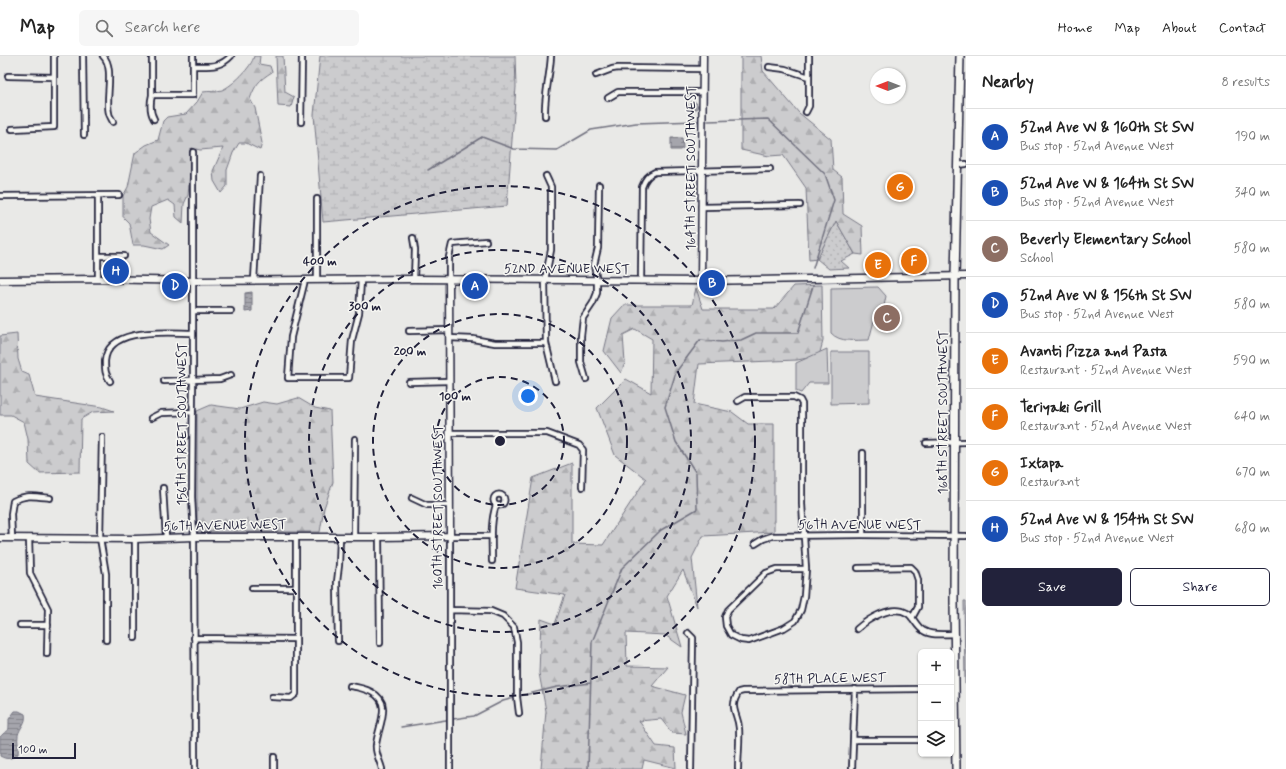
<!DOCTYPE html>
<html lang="en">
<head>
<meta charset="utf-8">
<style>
  body { margin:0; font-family:Mynerve,sans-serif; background:#f6f6f6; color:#222 }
  .controls { position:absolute; right:12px; bottom:12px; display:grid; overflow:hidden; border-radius:6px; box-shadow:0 1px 3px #0004 }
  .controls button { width:36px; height:36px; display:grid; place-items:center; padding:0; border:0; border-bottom:1px solid #e0e0e0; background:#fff; color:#222; font:20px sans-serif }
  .compass { position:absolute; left:870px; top:12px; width:36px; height:36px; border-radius:50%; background:#fff; box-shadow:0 1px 3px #0004; rotate:270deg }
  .scale { position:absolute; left:12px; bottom:10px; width:64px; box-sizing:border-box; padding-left:4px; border:2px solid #22223b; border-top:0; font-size:11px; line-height:14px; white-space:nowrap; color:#22223b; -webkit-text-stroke:3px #f6f6f2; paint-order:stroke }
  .you { position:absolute; left:528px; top:340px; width:14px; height:14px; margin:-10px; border:3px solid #fff; border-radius:50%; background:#1a73e8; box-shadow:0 0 0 6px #1a73e833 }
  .badge { display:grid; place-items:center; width:26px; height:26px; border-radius:50%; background:#22223b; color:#fff; font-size:13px; font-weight:700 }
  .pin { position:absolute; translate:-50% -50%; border:2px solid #fff; box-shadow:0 1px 4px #0006 }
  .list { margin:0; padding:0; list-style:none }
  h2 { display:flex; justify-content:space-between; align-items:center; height:52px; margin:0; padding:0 16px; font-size:17px }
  h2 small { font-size:13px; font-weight:400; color:#767676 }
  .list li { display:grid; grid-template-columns:26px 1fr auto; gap:12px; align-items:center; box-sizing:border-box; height:56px; padding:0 16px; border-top:1px solid #e0e0e0 }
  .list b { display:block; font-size:15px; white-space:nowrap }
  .list p { margin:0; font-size:13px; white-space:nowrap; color:#767676 }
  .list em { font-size:13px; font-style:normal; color:#767676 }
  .actions { display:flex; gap:8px; padding:12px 16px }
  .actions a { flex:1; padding:9px 0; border:1px solid #22223b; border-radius:6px; text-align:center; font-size:14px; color:#22223b }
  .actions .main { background:#22223b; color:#fff }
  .icon { flex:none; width:22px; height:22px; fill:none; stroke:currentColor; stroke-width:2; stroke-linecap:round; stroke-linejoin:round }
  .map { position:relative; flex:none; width:966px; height:713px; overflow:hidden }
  header { display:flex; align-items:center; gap:24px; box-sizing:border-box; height:56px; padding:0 20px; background:#fff; border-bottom:1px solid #e0e0e0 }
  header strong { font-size:19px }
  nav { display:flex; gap:22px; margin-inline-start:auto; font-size:14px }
  .search { width:280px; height:36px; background:#f6f6f6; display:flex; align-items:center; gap:10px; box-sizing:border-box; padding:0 14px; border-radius:6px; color:#767676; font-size:15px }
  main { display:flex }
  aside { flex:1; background:#fff }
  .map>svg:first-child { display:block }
  .grass { fill:url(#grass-dots); stroke:#777784 }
  .forest { fill:url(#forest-firs); stroke:#777784 }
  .wetland { fill:url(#wetland-marsh); stroke:#777784 }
  .park { fill:#ccccce; stroke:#777784 }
  .water { fill:url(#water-rules); stroke:#71717f }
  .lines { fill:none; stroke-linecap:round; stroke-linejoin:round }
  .stream { stroke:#71717f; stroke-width:1.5 }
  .minor-casing { stroke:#22223b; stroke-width:8 }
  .tertiary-casing { stroke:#22223b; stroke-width:9 }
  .secondary-casing { stroke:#22223b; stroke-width:10 }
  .minor { stroke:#f6f6f2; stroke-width:4.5 }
  .tertiary { stroke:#f6f6f2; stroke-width:6 }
  .secondary { stroke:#f6f6f2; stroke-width:7 }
  .ring { fill:none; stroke:#22223b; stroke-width:2; stroke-dasharray:7 5 }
  .labels { text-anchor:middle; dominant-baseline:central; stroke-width:3; stroke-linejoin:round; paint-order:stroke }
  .street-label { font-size:13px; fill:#22223b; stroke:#f6f6f2 }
  .centre { fill:#22223b; stroke:#f6f6f2; stroke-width:2 }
  .ring-label { font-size:12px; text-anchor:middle; font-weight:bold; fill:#22223b; stroke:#f6f6f2; stroke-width:3; stroke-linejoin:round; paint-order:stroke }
</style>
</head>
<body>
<header>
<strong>Map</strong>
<div class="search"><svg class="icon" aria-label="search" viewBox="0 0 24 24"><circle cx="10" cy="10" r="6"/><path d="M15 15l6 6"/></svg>Search here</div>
<nav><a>Home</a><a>Map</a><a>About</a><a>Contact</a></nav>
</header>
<main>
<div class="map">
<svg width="966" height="713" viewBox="0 0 966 713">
  <defs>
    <pattern id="grass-dots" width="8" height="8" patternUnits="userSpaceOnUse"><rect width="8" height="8" fill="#ccccce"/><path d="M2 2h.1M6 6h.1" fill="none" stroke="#afafb2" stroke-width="1.8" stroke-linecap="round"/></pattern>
    <pattern id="forest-firs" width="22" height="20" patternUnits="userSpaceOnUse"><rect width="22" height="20" fill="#ccccce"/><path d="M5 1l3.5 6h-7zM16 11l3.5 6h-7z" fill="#afafb2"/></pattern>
    <pattern id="wetland-marsh" width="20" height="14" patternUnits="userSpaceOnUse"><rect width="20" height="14" fill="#ccccce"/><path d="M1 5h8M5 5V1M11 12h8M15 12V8" fill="none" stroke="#afafb2"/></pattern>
    <pattern id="water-rules" width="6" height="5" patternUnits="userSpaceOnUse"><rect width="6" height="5" fill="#a5a5ac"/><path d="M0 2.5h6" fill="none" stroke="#86868d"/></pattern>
  </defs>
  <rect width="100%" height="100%" fill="#e9e9e7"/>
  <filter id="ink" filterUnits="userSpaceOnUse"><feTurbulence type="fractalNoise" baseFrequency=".025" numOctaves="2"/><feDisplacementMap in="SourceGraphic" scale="8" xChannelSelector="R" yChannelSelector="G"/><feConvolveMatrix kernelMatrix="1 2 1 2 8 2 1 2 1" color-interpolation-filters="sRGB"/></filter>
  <g filter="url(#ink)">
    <path class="grass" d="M836,165L855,198L841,205L849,212L829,213L817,203Z"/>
    <path class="forest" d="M254,0H260L259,8L270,10L272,16C259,24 255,29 250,43L255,52L262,87L260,94L246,87H239L233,97L227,114V130L221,137L214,125L213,115L223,92L200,94L192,92L188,139L184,148L183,167L176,161L175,149L168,144L151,151L149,163L151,176L169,189L163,193L144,189H133L129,167L123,161V140L128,131L135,97L146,89L158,84L163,65L167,61L186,58L197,46L203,36C208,35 216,36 222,34C232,30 252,11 254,0Z
      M276,0H283L285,36L294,41L291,51L278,50Z
      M741,0H761L763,15L799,57L831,83L833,114L842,121L843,158L862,170L863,199L855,198L836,165L817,203L809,204L806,132L783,99L769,100L741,94Z
      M822,229L823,285L819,300L797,304L699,308L694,348L732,356L748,368H774V476L703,480L692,502L697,551L683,514L667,540L682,591L665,579L626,577L627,610L668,611L652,630L685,639L681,656L686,678L672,677L661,663L639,665L656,690L675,692L676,712L644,704L642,713H541L546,655L539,617L541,563L555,568L565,539L515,532L533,422L572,407V488L603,489L646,423L615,399L597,352L626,323L651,337L652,283L635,273L623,279L625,307L621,317L604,295L612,262L624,249H692L696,232L703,253H774L794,230Z
      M17,278L18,303L22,316L29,319L35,341L102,351L114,355L93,356L81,363L80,416L39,417L29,408L28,383L24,366L11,359H0V280Z
      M298,342L315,352L330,355L333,426L324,452L320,476H197V355L211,349L240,353L263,346L277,348Z"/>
    <path class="wetland" d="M320,0H515L516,31L507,150L323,166L314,59Z"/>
    <path class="park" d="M878,231L886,240L884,250L880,253V265H874L869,284C856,284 840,287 831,277V232Z
      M827,293L828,327H809L801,337L796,335V307Z
      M831,296H869V347L831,348Z
      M964,545H966V628H965Z"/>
    <path class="water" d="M688.5 50a4.5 4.5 0 1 1 9 0a4.5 4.5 0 1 1-9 0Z
      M671,82H682L683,92L680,94H671Z
      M252,236V255L245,256V237Z
      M15,655H19L25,658C27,667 20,671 18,679C17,685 19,692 18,698C11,703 7,704 0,700V681C9,671 9,680 9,663Z"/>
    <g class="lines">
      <path class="stream" d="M708,65L768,63L825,118L834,144L813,212
        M428,114L482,81L514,93L557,94L591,74L636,67L698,65
        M520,640L557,631L591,627
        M453,663L474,660L503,645L514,642
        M401,671L446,664
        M588,713L592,586L622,512L661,474L697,453L696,417L676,386L665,351L676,316L700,284L722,286L741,284L756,277H798L813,230"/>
      <defs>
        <path id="minor" d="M83,0L84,79
          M103,0C115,11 105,42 109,57C109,60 112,63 113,66
          M152,0V39C150,47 150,56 154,63
          M193,10C208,10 220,12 231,0
          M769,11L785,13L809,21
          M596,19L612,13L618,12L703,13
          M8,20L54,21
          M152,39H193V0
          M608,42L618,36H702
          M806,56L809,50V0
          M545,60C544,40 550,20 551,0
          M301,66L302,0
          M12,73L54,71V0
          M193,96V324L192,441L194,481L195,713
          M958,109L966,108
          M546,120L551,131V194L545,224L546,287L555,325
          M0,140L119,139
          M98,140V223
          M701,151L800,149
          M413,182L415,194L414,223
          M98,200H124
          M449,223V201L452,188L486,185
          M254,224L260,120
          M305,224L291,281L288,322H349L352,284L359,257L361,224
          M317,224V143
          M641,225L642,131C645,123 648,119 655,116L770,113
          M193,255H231
          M409,275L449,274
          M449,282L473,283L495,287H546
          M586,323L581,306V280L583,262L593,247L597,237V225L594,209L598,192L599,129
          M110,325C105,317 105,315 105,305C108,270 168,277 193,277
          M164,325L220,323L231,319
          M409,326L449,325
          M738,345L745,341H794L800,344L802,348V448L806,513L804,540L801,554L795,565L784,572L749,585L741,584L731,579L726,570L725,561L728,554L766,517L777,513H806
          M151,362L161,357L193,356
          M449,377H547L579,389L583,394L582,431
          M102,381L100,482L106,518V584
          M926,387L966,386
          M863,397V479
          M163,432L166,482
          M493.5 444a5.5 5.5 0 1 1 11 0a5.5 5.5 0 1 1-11 0Z
          M412,442L427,449H449
          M354,481L355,383
          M379,481L380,587
          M12,482L11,458L13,445C27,438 34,440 50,442
          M29,482L30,517L48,553L47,598
          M135,483V582
          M755,488L763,483L772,480L861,479L966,480
          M492,505C492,486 490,467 496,449
          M858,512L911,511L915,515L918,524V551L912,562
          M252,532H295
          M450,554L491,555L503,560L514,571L517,586V641L519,657
          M20,569H48
          M857,573C868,563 892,548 907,557C914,561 916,571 924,575C932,580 945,578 954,578
          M688,577L693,582L691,713
          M194,582L295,583
          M338,585L337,526L339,509L340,481
          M350,630C363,632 382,636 383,652C384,662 377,678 376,689C375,697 380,705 382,713
          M272,641L291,642L296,638V481
          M853,684H920
          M274,713V701
          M450,713V480H492
          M738,713C738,699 740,685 739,672C738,657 728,652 739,636L743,635L921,633
          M852,713L855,633"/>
        <path id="tertiary" d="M0,224L98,223L193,225L414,223L701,225L966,220
          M701,225L703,0
          M0,482L135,483L194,481H379L450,480L449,223"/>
        <path id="secondary" d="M956,713L954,545L955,221L960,0"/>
      </defs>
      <use href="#minor" class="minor-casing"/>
      <use href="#tertiary" class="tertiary-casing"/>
      <use href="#secondary" class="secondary-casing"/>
      <use href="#minor" class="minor"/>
      <use href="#tertiary" class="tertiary"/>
      <use href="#secondary" class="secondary"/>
    </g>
  </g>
  <g class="ring">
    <circle cx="500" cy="385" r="64"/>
    <circle cx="500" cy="385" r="127"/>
    <circle cx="500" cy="385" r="191"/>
    <circle cx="500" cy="385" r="255"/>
  </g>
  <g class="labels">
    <g class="street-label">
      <text transform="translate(691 112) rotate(-90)">164TH STREET SOUTHWEST</text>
      <text x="567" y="213">52ND AVENUE WEST</text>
      <text transform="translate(943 356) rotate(-90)">168TH STREET SOUTHWEST</text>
      <text transform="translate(182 368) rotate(-90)">156TH STREET SOUTHWEST</text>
      <text transform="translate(438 451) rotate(-90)">160TH STREET SOUTHWEST</text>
      <text x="860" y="469">56TH AVENUE WEST</text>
      <text transform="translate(225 470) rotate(-1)">56TH AVENUE WEST</text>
      <text transform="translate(830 623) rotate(-1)">58TH PLACE WEST</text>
    </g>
  </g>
  <circle cx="500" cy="385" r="6" class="centre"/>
  <g class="ring-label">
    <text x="320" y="209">400 m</text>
    <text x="365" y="254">300 m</text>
    <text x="410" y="299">200 m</text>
    <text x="455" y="344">100 m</text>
  </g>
</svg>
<div class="controls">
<button>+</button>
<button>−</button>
<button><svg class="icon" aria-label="layers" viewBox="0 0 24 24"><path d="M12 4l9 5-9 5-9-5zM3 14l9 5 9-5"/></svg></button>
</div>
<svg class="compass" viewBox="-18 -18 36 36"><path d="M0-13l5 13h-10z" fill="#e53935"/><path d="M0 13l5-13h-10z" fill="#767676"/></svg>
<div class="scale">100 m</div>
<div class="you"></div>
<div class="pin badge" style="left:475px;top:230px;background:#1a4fb4">A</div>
<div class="pin badge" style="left:712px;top:227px;background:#1a4fb4">B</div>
<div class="pin badge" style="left:887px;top:262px;background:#8d6e63">C</div>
<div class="pin badge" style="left:175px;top:230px;background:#1a4fb4">D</div>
<div class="pin badge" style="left:878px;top:209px;background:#e8710a">E</div>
<div class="pin badge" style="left:914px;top:205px;background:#e8710a">F</div>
<div class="pin badge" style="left:900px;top:131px;background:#e8710a">G</div>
<div class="pin badge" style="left:116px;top:215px;background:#1a4fb4">H</div>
</div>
<aside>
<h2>Nearby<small>8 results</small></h2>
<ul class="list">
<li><span class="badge" style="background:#1a4fb4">A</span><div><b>52nd Ave W &amp; 160th St SW</b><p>Bus stop · 52nd Avenue West</p></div><em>190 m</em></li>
<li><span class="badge" style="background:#1a4fb4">B</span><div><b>52nd Ave W &amp; 164th St SW</b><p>Bus stop · 52nd Avenue West</p></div><em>340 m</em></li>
<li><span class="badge" style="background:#8d6e63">C</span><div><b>Beverly Elementary School</b><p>School</p></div><em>580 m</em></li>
<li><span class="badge" style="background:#1a4fb4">D</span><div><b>52nd Ave W &amp; 156th St SW</b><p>Bus stop · 52nd Avenue West</p></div><em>580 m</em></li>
<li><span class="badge" style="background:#e8710a">E</span><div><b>Avanti Pizza and Pasta</b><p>Restaurant · 52nd Avenue West</p></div><em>590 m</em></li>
<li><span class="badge" style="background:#e8710a">F</span><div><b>Teriyaki Grill</b><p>Restaurant · 52nd Avenue West</p></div><em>640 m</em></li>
<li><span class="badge" style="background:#e8710a">G</span><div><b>Ixtapa</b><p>Restaurant</p></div><em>670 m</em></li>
<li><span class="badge" style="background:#1a4fb4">H</span><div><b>52nd Ave W &amp; 154th St SW</b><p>Bus stop · 52nd Avenue West</p></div><em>680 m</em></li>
</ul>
<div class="actions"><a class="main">Save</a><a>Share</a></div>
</aside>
</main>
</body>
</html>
